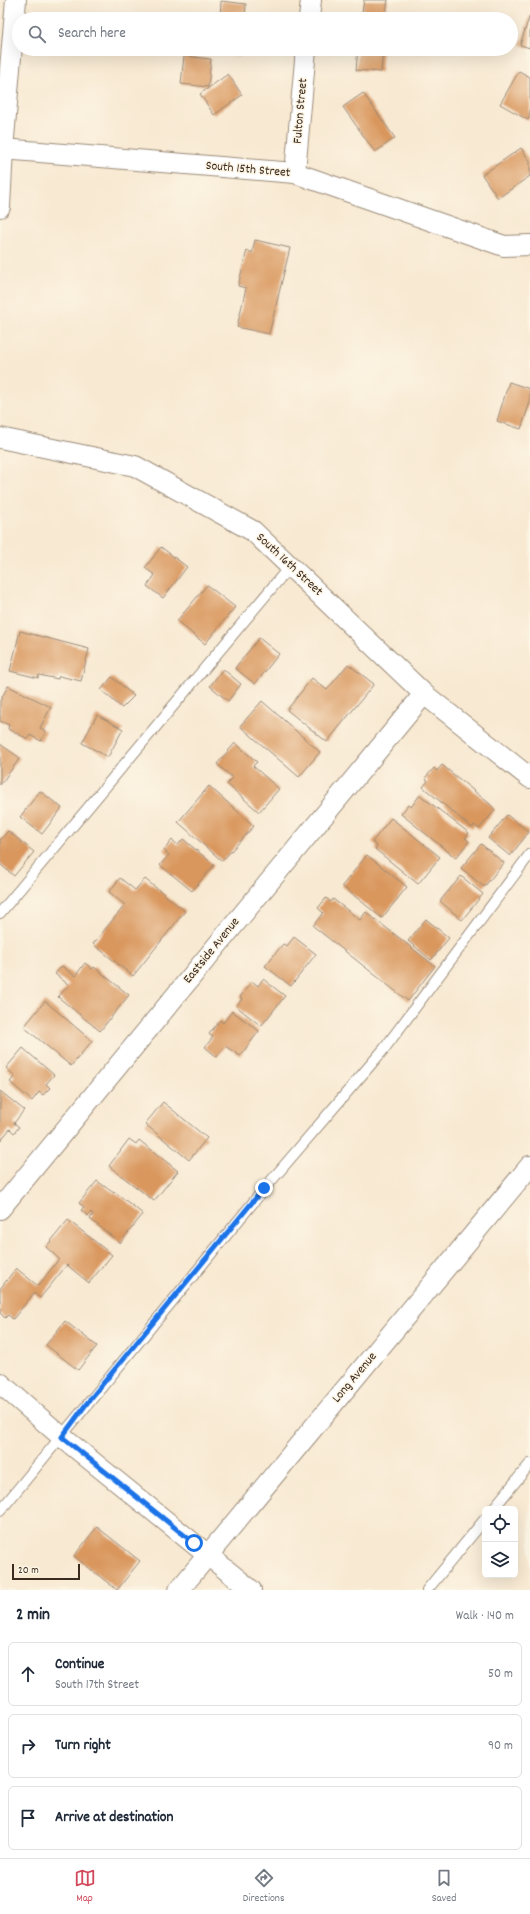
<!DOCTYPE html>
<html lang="en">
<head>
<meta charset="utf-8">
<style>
  body { margin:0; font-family:Dekko,sans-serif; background:#f6f6f7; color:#1f2937 }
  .controls { position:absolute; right:12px; bottom:12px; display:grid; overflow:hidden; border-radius:6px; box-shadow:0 4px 16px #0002 }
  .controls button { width:36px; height:36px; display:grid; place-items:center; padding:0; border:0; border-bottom:1px solid #e0e1e3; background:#fff; color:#1f2937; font:20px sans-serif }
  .scale { position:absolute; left:12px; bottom:10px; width:68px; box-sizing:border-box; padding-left:4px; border:2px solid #3b2a1e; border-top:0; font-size:11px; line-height:14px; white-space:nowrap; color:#3b2a1e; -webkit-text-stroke:3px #fcf5e5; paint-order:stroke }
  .stop { position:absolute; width:12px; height:12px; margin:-9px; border:3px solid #1a73e8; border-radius:50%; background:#fff }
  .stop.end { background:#1a73e8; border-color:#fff; box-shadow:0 1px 4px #0008 }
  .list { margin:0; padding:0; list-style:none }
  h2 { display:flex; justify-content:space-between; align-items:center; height:52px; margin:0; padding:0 16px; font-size:17px }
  h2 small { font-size:13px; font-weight:400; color:#747a83 }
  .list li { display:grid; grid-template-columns:26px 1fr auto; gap:12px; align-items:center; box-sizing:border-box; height:64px; margin:0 8px 8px; padding:0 8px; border:1px solid #e0e1e3; border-radius:6px }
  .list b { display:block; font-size:15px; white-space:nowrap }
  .list p { margin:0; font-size:13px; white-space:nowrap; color:#747a83 }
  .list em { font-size:13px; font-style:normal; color:#747a83 }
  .icon { flex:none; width:22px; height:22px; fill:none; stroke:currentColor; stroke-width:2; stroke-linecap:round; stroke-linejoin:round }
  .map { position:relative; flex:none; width:530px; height:1590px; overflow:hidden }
  .search { position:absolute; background:#fff; box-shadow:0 4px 16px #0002; left:12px; right:12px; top:12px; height:44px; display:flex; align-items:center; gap:10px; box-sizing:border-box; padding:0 14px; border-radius:22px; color:#747a83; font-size:15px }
  .sheet { height:268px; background:#fff }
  nav { display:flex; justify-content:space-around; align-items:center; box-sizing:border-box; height:56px; border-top:1px solid #e0e1e3; background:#fff; font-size:11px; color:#747a83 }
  nav a { display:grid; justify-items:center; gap:2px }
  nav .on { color:#d1495b }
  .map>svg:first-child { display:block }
  .building { fill:#d9975d }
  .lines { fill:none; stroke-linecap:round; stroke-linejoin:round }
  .service-casing { stroke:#9a8a78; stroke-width:12 }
  .minor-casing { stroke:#9a8a78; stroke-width:22 }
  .service { stroke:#fff; stroke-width:10 }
  .minor { stroke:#fff; stroke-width:20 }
  .route { stroke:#1a73e8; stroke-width:5 }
  .labels { text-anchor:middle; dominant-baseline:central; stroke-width:3; stroke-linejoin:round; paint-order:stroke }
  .street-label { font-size:13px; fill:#3b2a1e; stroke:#fcf5e5 }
</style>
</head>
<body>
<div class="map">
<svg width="530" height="1590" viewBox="0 0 530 1590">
  <rect width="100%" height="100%" fill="#fcf5e5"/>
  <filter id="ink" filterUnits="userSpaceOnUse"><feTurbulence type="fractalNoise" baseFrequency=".025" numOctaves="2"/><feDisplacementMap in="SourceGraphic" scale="8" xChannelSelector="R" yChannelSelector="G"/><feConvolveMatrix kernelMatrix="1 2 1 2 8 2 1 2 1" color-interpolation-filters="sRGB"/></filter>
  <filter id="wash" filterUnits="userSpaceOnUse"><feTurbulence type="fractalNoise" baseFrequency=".012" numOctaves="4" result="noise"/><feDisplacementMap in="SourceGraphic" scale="16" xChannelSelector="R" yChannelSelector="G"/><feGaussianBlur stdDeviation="0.9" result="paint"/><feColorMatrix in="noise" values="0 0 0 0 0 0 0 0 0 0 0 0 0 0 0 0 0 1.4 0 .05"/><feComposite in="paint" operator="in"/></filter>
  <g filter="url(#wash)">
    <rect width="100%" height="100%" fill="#f8e9d2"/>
    <g id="blocks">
      <path class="building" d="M364,0H388L385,19H361Z
        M221,1L246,4L245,19H220Z
        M530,15V48L520,45Z
        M202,49H242L241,54L202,51Z
        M358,49H383L381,72L356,70Z
        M184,56L211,59L208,87L181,84Z
        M519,71L530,77V116L528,120L500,104Z
        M228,74L242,95L214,115L200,94Z
        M363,93L395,138L375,152L343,107Z
        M521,148L530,161V176L498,198L482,175Z
        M255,240L290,248L269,334L237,327L246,288L238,286L247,250L252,253Z
        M509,382L530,389V402L521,429L497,421Z
        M161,547L187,567L163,598L147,586L155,575L145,568Z
        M207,585L235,607L205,644L177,621Z
        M20,631L89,649L81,681L59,676L58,679L39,675L38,678L10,671Z
        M259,638L279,654L255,684L235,668Z
        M348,664L374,684L327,742L287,710L312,678L327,690Z
        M223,669L241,684L228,701L210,686Z
        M112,677L134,696L122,708L101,690Z
        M8,686L51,707L40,728L46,731L41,741L30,735L28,739L8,729L9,725L0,721V701Z
        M262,701L320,752L299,777L240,726Z
        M97,715L123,729L108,757L82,743Z
        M235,743L257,762L253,766L279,789L259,812L227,784L233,778L217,764Z
        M0,744L20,758L0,785Z
        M442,765L490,804L495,810L479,829L474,825L472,828L423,787L428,781L425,778L434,768L437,771Z
        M209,786L254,826L222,861L178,822Z
        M40,791L62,808L42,834L20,817Z
        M420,795L469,833L465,838L469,841L456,858L401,814L408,805L411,807Z
        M507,815L529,832L510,856L488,838Z
        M391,818L440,857L418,884L375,849L377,846L372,842Z
        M8,831L34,852L14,876L0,864V840Z
        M183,839L214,865L192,891L160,865L169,855L164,850L172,840L178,845Z
        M481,844L504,863L484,887L461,868Z
        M367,855L407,887L382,918L342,886Z
        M461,876L483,894L462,920L440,901Z
        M120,878L135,890L145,879L185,911L133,976L93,944L125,905L109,892Z
        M326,898L331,902L333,899L360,920L366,912L435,966L408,1001L313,926L323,913L318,908Z
        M426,919L449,938L431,960L408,941Z
        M294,937L316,954L291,986L265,966L283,944L287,946Z
        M85,963L92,969L94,967L129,995L100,1031L58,997L69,985L55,974L62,966L75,976Z
        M263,979L285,996L261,1026L236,1006L242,999L240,997L252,981L258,986Z
        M45,1001L92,1041L71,1066L24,1027Z
        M232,1011L259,1031L240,1056L225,1046L217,1057L205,1047L213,1037L209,1034L220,1020L223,1023Z
        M23,1048L54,1075L46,1084L50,1088L43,1095L39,1092L32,1101L10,1082L15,1076L6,1068Z
        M0,1091L24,1110L14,1123L19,1127L14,1133L10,1129L0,1141Z
        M163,1102L207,1138L189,1160L145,1124Z
        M129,1139L136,1144L139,1140L178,1171L154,1201L109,1166Z
        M97,1181L114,1193L115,1192L143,1214L120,1243L90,1219L93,1214L91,1212L88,1216L81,1210L84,1207L79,1203Z
        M68,1220L112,1255L89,1283L67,1265L40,1298L34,1293L13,1319L8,1315L5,1318L0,1313V1289L16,1268L38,1286L59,1259L46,1247Z
        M65,1321L97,1346L78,1370L46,1345Z
        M97,1527L140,1561L117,1590L74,1556Z"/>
    </g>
  </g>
  <g filter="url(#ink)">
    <use href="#blocks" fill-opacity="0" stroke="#9a8a78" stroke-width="1"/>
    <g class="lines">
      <defs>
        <path id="service" d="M0,913L291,565
          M493,1509L530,1464
          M0,1511L265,1188L384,1049L530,854
          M427,1590L485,1519"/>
        <path id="minor" d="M309,19L311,0
          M3,149L295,173L504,246L530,245
          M295,173L306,49
          M0,207L3,149L16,0
          M0,438L135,466L253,531L424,694L530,778
          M0,1209L424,694
          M0,1383L62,1437L251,1590
          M179,1590L530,1166"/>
      </defs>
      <use href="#service" class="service-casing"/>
      <use href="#minor" class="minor-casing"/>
      <use href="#service" class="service"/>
      <use href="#minor" class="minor"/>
    </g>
  </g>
  <g class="lines" filter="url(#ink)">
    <path class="route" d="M194,1543L62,1437L87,1403L264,1188"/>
  </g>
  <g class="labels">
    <g class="street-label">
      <text transform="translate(301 111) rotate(-85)">Fulton Street</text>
      <text transform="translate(248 170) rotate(5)">South 15th Street</text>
      <text transform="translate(289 565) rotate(43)">South 16th Street</text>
      <text transform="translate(212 951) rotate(-51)">Eastside Avenue</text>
      <text transform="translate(355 1378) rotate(-50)">Long Avenue</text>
    </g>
  </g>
</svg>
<div class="controls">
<button><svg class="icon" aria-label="locate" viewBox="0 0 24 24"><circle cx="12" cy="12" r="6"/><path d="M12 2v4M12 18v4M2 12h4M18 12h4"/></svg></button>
<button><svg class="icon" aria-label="layers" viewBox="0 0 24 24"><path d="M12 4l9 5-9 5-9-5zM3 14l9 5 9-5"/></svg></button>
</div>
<div class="scale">20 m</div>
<div class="stop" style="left:194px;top:1543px"></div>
<div class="stop end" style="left:264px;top:1188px"></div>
<div class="search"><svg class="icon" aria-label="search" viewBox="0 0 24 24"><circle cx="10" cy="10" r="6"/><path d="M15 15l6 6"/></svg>Search here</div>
</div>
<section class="sheet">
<h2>2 min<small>Walk · 140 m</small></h2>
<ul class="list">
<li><svg class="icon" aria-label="ahead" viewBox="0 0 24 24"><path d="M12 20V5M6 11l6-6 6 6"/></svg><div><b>Continue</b><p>South 17th Street</p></div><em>50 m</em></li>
<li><svg class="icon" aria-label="right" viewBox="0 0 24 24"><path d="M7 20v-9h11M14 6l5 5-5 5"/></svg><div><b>Turn right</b></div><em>90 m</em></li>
<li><svg class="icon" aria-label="arrive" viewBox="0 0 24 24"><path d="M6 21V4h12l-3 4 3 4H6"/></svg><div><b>Arrive at destination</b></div></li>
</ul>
</section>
<nav>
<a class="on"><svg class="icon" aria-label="map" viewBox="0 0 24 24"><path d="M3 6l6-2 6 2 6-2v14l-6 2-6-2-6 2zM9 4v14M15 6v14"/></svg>Map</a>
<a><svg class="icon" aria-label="directions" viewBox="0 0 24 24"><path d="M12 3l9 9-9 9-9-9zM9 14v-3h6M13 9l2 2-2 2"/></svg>Directions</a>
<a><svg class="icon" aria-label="saved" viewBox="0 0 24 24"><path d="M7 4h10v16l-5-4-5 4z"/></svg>Saved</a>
</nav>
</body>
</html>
